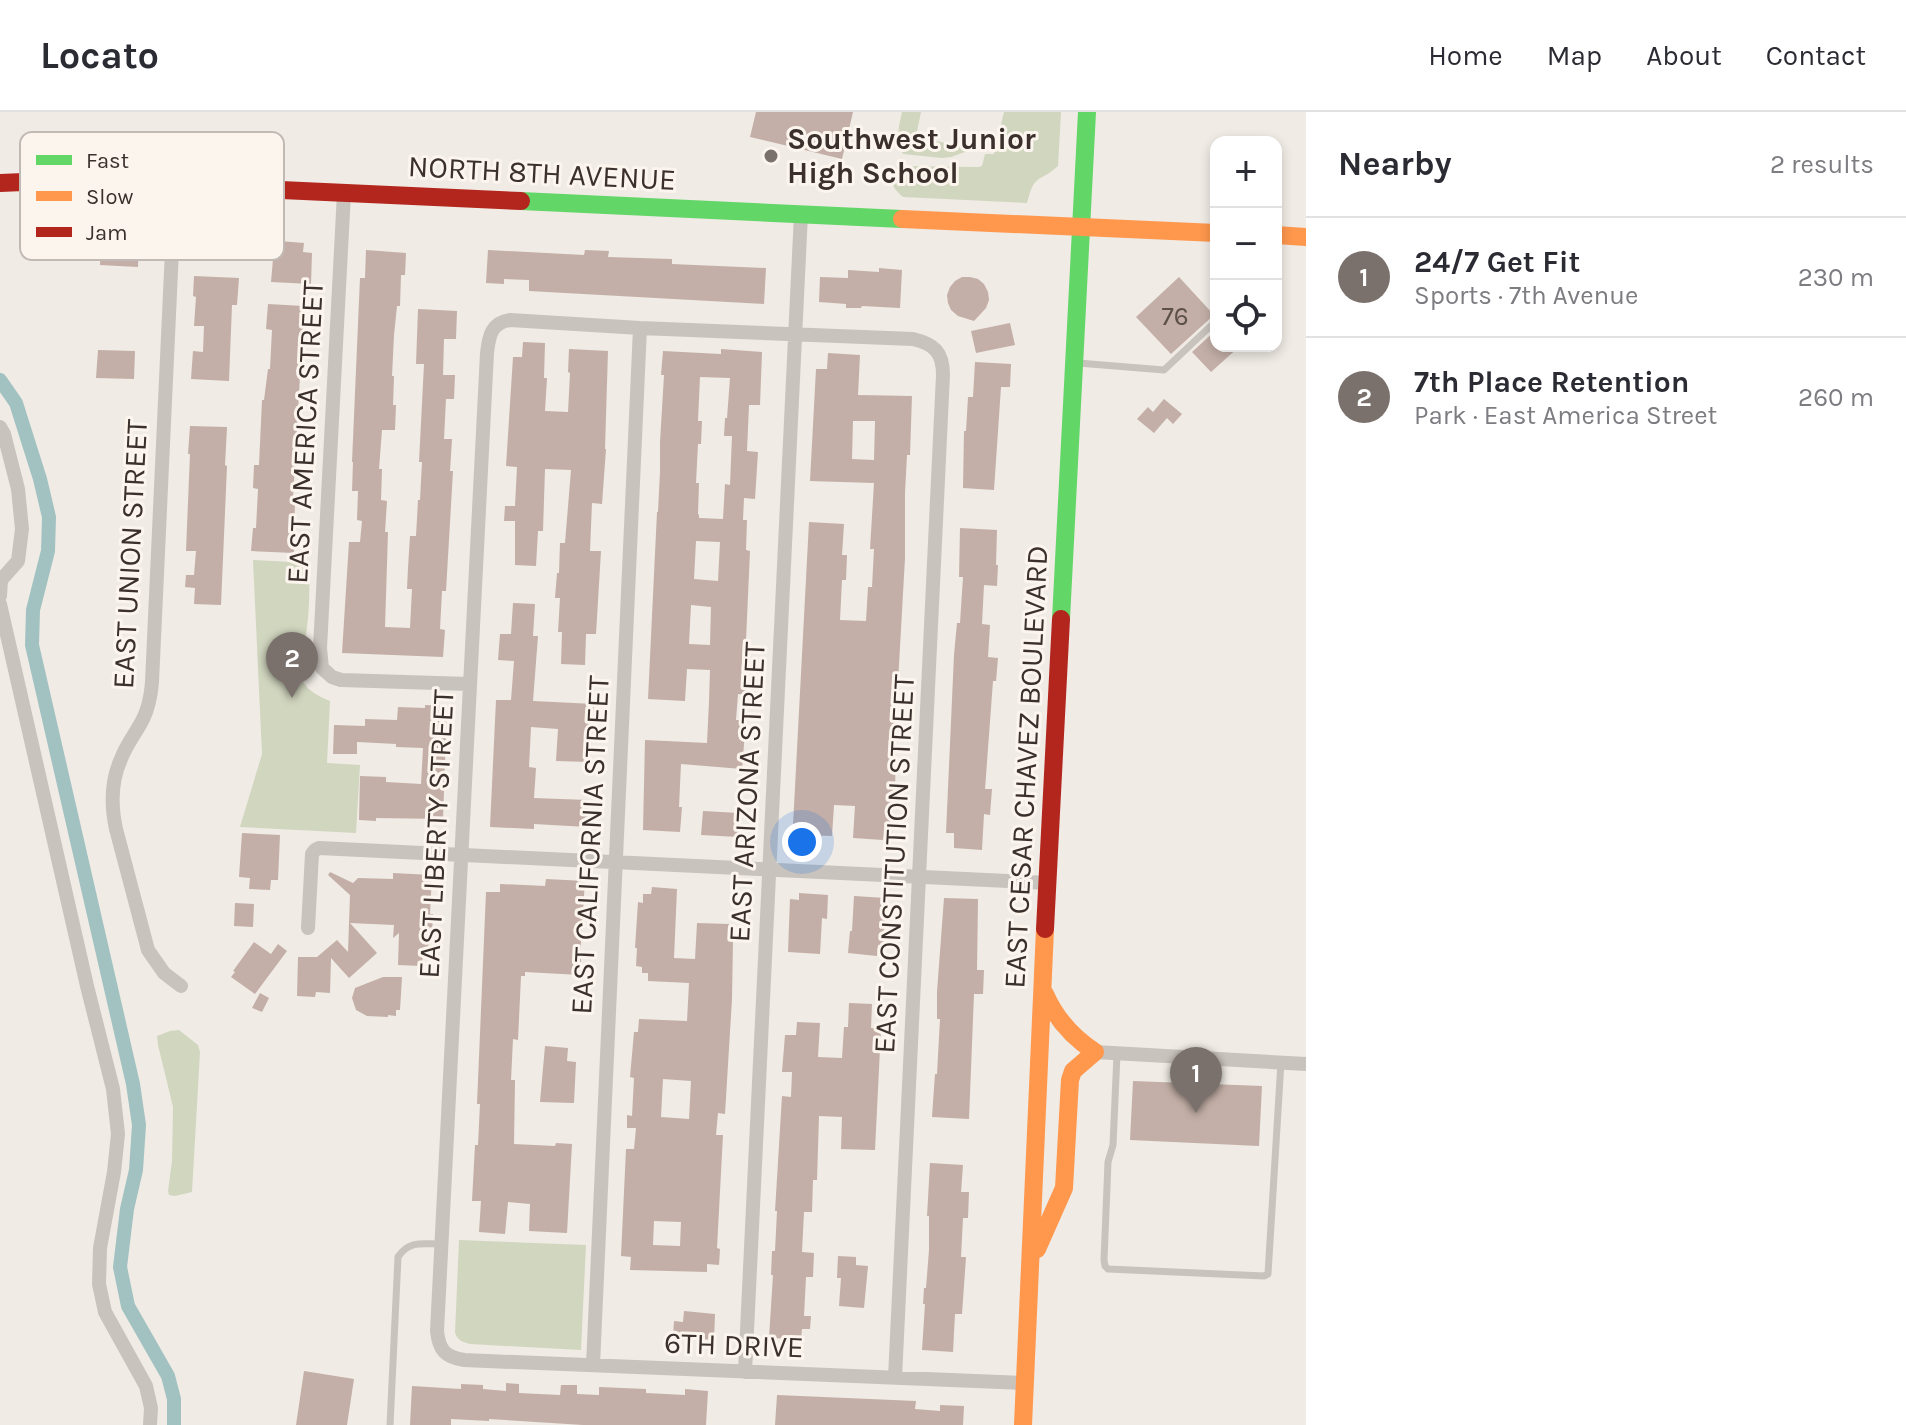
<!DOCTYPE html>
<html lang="en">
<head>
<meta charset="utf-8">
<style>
  body { margin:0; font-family:Karla,sans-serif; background:#f7f7f7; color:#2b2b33 }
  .controls { position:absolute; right:24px; top:24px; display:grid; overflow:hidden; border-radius:16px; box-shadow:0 4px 12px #0003 }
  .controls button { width:72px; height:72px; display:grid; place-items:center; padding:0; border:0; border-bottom:2px solid #e1e1e2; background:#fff; color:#2b2b33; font:40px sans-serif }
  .you { position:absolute; left:802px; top:730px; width:28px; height:28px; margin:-20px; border:6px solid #fff; border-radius:50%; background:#1a73e8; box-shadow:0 0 0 12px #1a73e833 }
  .badge { display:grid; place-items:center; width:52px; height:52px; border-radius:50%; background:#7a716c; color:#fff; font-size:26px; font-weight:700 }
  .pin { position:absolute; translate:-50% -66px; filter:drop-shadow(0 2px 4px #0008) }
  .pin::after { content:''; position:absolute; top:42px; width:28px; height:24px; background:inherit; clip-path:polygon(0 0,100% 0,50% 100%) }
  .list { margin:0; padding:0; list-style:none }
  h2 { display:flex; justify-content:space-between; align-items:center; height:104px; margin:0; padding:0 32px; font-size:34px }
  h2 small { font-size:26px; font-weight:400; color:#7c7c81 }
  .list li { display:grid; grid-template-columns:52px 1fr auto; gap:24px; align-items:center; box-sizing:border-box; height:120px; padding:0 32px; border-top:2px solid #e1e1e2 }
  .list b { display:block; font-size:30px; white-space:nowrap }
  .list p { margin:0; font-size:26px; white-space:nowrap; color:#7c7c81 }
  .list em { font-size:26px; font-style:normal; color:#7c7c81 }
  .icon { flex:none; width:44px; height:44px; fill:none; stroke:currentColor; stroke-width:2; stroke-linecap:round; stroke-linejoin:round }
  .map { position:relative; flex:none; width:1306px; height:1313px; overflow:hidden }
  header { display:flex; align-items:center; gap:48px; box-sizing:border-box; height:112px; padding:0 40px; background:#fff; border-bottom:2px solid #e1e1e2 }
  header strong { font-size:38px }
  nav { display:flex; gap:44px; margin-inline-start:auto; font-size:28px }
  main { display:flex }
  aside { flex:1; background:#fff }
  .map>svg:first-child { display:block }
  .green { fill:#d1d6bf }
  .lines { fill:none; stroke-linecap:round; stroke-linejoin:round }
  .canal { stroke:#a1c2c1; stroke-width:14 }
  .building { fill:#c3afa7; fill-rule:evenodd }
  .lane { stroke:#c9c3be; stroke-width:7 }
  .street { stroke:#c9c3be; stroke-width:14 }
  .fast { stroke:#63d668; stroke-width:18 }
  .slow { stroke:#ff974d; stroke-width:18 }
  .jam { stroke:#b3261e; stroke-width:18 }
  .poi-dot { fill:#7a716c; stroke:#fbf5ee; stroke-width:3 }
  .labels { text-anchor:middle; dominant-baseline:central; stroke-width:6; stroke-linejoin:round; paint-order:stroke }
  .number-label { font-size:26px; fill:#5d504a }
  .poi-label { font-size:30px; font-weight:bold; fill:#3b302b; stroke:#fbf5ee; text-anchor:start }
  .street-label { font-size:30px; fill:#3b302b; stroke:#fbf5ee }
  .key { fill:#fbf5ee; stroke:#c1bab4; stroke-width:2 }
  .key-label { font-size:22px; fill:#3b302b }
</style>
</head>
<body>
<header>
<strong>Locato</strong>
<nav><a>Home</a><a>Map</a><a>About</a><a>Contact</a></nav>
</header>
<main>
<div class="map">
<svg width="1306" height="1313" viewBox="0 0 1306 1313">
  <rect width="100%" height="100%" fill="#f0ebe5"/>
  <path class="green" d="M902,0H921L916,24L966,36L965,40L951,45L942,46L903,42C895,30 899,13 902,0Z
    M1004,0H1061L1058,54C1038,72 1035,60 1027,91L903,85C893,77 885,64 897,54L978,55L982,54L985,42H994Z
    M253,448L310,451C309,472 310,494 307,515C303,550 285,571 330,589L327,651L360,653L356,721L240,715L262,642Z
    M179,918L198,933L200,940L192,1080L175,1084L169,1083L168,1079L172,1049L173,995L158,933L157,924L170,919Z
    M459,1128L586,1133L581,1238L470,1232C463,1230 458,1229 455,1221Z"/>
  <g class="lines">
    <path class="canal" d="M0,268L16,291L40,367L49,405L48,439L33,498L32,533L133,972L139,1013L136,1058L127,1097L120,1155L128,1194L168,1264L174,1287V1313"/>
  </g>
  <path class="building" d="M756,0H853L842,47L750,25Z
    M102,125L139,126L138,155L100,153Z
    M279,129L304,131L303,140L312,141L311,172L271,170L273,147L278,148Z
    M366,138L406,141L405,163H401L400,194H397L394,223L392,264H394L393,293H396L395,318H382L379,357H382L381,388L387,389L385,420H388L385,515L410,516L412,477H407L408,456L410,424H416L418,388H420L422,350H419L424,252H416L418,197L457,199L456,227H444L443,263H455L454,287H446L444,327H452L450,359H453L446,479H442L440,517L445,518L443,545L342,541L349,430H360L362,409L357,408L358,379H352L353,350H352L360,166H365Z
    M488,138L584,143L585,138L609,139L608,145L672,147V152L766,156L764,192L529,179V168L504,167V172L486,171Z
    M879,156L902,158L900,196L862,194L861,196H846V192L819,190L820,165L848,166V158L879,160Z
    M194,164L239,166L237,193H232L229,269L191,267L193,239L203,240L204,214H194L196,185L193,184Z
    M962,165H970L978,167L984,172L988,180L989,188L986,196L974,209L958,204L951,198L948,191L947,183L950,175L955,169Z
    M1179,165L1214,203L1171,242L1136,205Z
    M268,192L304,194L293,386H295L294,441L251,439L253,416H256L258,377L253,376L254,353H259L262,288H264L268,257H270L272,218L266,217Z
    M1010,211L1015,233L976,241L971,219Z
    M1216,218V234H1240L1211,260L1192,240Z
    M523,230L545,231L544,266H547L545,299L568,300L570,261L568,260L569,237L608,239L605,337H606L602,392L592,391L590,439H601L596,522H586L585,553L561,552L562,520H558L560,486H555L557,461H559L560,431H565L571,358L545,357L543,419H538L536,454L515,453V409H504L505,394H515L517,355L506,354L513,245H522Z
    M721,237L762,240L760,293H749L747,339L758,340L755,387L744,386L743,408H747L746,438L750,439L746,528H743L741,569H747V583L738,582L736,608H746L742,657L681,652L679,695H682L680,720L643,718L645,628L707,631L709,590L710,558L687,557L685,589L648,587L657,400H658L660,360V330L664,263H661L663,239L721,242ZM700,265L730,266L727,306H725L724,324H732L730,373L725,372L723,407L699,406V403L698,402L699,371H696L698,332H701L702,309H698ZM696,429L720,430L718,469L694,467ZM691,493L711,495L710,533L689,532Z
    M98,238L135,239L134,267L96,266Z
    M828,241L860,243L858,283L912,284L910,343H907L905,381V446L896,606L895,696H893L892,723H884L883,728L853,726L855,694L834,693L832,724L802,723V713H793L809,410L844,412L842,443H847L846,468H842L840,508L866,509L868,475H872L874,437H870L874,371L810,369L816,257H827ZM853,309H875L874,348L852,347Z
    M975,250L1011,252L1010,275H1001L994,378L963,376L964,319H966L968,285H973Z
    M1164,287L1182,302L1173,312L1167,306L1154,321L1137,307L1148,295L1153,300Z
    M190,314L227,315L225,353L227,354L221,493L194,492L195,476L185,475L186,463H194L196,439H186L190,342H188Z
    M960,416L997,418L996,453H998L997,474L984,473L982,512L990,513L988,545L998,546L996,569H993L985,677H992L990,703L984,702L982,738L954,736V721H946L954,543L957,511H960L963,465H959Z
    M513,491L535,492L533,524H538L533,589L594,592L590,650L556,649L558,617L531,615L529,655L536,656L534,686L588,688L587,715L534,712V717L490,715L496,588H511L514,549L498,548L500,522H511Z
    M425,593L447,594L443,707L376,706V709L359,708L360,664L386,665V670L421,672L423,636L396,635V632L357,630V642H333L334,613L365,614V607L397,608L398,595L425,596Z
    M703,699L739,701L738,725L701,723Z
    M242,721L280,723L278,768H271L270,778L249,777L250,766L239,765Z
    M330,760L353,771L358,766L393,767V761L432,763L430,802H433L432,822H429L428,840L423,839L422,854L398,853L399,821L393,826L394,813L350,811L377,841L349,866L331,846L330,881L316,880L315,885L297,884L298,845H317L337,828L348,840L350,783L328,763Z
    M546,767L585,769L580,846L581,847L580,863L525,860V864H521L518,928L513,927L511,968H515L514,1032L555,1034L556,1031L572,1032L567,1121L529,1119L530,1092L508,1090L505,1122L479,1120L481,1089H472L475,1033H478L480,992H477L486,780H500V772L545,774Z
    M652,775L677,777L674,846L695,847L697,811L729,812L728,827L733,828L732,887L725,1002L718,1001L716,1023H723L717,1136L720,1137L719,1153L707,1152V1160L630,1158L631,1145L621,1144L626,1037H634L636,1016H627V1003L632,1004L634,966L630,965L634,920H638L639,907L687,909L689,871L648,869V861H642V855L636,854L637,836H635L638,790L643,791V782H651ZM663,967L691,969L689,1007L661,1005ZM654,1109L681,1110L680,1134L653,1133Z
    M799,781L828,783L827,807L822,806L820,842L788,840L790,787L799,788Z
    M854,784L886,786L884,822H889L888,834L878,833L877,844L848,841L850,819H852Z
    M944,786L978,787L977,858H984L983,882H974L969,1007L932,1005L935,962H937L940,907H937V880Z
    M235,791L254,792L253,815L234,814Z
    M254,830L271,842L278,832L287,839L255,882L231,865L235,860L233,859Z
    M383,865H402L400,898H396V904L388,903V905L367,904L356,898L352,886L355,876Z
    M260,881L269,886L262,900L252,896Z
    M849,891L872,892L871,916L881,917L875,1038L841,1037L842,1005L819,1004L817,1068H813L812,1100H804L802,1140L814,1141L813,1165H806L804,1204H811L810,1217H802L801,1227L769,1226L773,1163H771L772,1139H775L777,1099H775L782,984L791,985L792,960H782L785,923H796L797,910L820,911L818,945L842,946L844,915H848Z
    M545,934L568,936L567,949L576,950L574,991L540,990Z
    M1133,969L1262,974L1259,1034L1130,1028Z
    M930,1051L963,1053L961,1080H969L968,1106H963L961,1145H966L962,1202H955L953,1240L922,1238L925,1192H923L924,1176H926L929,1138V1104H927Z
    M838,1144L856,1145V1153L868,1154L864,1196L839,1194L841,1166H837Z
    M684,1199L715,1202L714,1228L673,1225L674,1209L683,1210Z
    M304,1259L354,1267L347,1313H296Z
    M506,1271L519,1272V1281L560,1283L561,1273H577V1282L599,1283V1275L646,1277V1281L685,1283V1277L708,1279L706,1313H583L489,1307V1309L451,1307V1313H410L412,1274L461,1277V1272L483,1273V1277L506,1279Z
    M777,1283L916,1289L915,1297L940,1299V1293L964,1294L963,1313H775Z"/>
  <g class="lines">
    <path class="lane" d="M1078,251L1164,258L1216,209
      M1117,942L1113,1033L1108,1050L1104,1148L1105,1154L1108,1157L1264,1164L1268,1162L1281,950
      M390,1313L398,1145C409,1128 423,1132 441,1132"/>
    <path class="street" d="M175,73L152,570C151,583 149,595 143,607C136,621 126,633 121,647C111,669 111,694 116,717L148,838L164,861L181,874
      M344,81L320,536L322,556L332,565L341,568L469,572
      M0,315L4,322L18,377L22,417L18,449L1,468L0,484
      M0,492L87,874L113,977L118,1022L114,1060L100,1136L99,1172L105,1200L146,1274L151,1296L150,1313
      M308,816L312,742L315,738L319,736L1048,771
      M1095,940L1306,952
      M593,1253L640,216
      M745,1260L801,102
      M895,1266L943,263C943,240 934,232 913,227L640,216L510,208C491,211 489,224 487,241L437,1219C439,1238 445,1245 464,1248L1025,1271"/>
    <path class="fast" d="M521,89L902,107
      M1061,507L1087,0"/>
    <path class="slow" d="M902,107L1216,121
      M1276,123L1306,125
      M1037,1137L1064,1076L1070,968L1073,959L1095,940C1072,925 1056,907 1045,882
      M1023,1313L1045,817"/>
    <path class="jam" d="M0,71L47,69L175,73L521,89
      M1045,817L1061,507"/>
  </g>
  <circle class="poi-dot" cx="771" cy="44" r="8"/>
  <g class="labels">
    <g class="number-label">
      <text x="1175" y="204">76</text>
    </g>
    <g class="poi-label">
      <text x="787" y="27">Southwest Junior<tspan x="787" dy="34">High School</tspan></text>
    </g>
    <g class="street-label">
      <text transform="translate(542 61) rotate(3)">NORTH 8TH AVENUE</text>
      <text transform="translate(305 320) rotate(-87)">EAST AMERICA STREET</text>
      <text transform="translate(130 442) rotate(-87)">EAST UNION STREET</text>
      <text transform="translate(1026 655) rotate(-87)">EAST CESAR CHAVEZ BOULEVARD</text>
      <text transform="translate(747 680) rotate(-87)">EAST ARIZONA STREET</text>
      <text transform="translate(436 722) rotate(-87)">EAST LIBERTY STREET</text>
      <text transform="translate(590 733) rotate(-87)">EAST CALIFORNIA STREET</text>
      <text transform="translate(894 752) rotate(-87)">EAST CONSTITUTION STREET</text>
      <text transform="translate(734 1233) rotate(2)">6TH DRIVE</text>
    </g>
  </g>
  <rect x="20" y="20" width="264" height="128" rx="12" class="key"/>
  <rect x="36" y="43" width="36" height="10" fill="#63d668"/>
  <rect x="36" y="79" width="36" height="10" fill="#ff974d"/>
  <rect x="36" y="115" width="36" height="10" fill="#b3261e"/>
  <g class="key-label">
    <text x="86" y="56">Fast</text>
    <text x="86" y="92">Slow</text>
    <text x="86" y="128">Jam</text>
  </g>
</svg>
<div class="controls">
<button>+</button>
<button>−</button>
<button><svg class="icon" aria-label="locate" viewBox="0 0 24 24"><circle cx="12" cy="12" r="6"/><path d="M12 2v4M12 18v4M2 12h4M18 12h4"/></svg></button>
</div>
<div class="you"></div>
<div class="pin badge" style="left:1196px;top:1001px">1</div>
<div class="pin badge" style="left:292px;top:586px">2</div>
</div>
<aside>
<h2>Nearby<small>2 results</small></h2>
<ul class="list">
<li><span class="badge">1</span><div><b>24/7 Get Fit</b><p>Sports · 7th Avenue</p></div><em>230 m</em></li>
<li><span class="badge">2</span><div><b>7th Place Retention</b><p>Park · East America Street</p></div><em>260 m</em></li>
</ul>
</aside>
</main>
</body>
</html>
